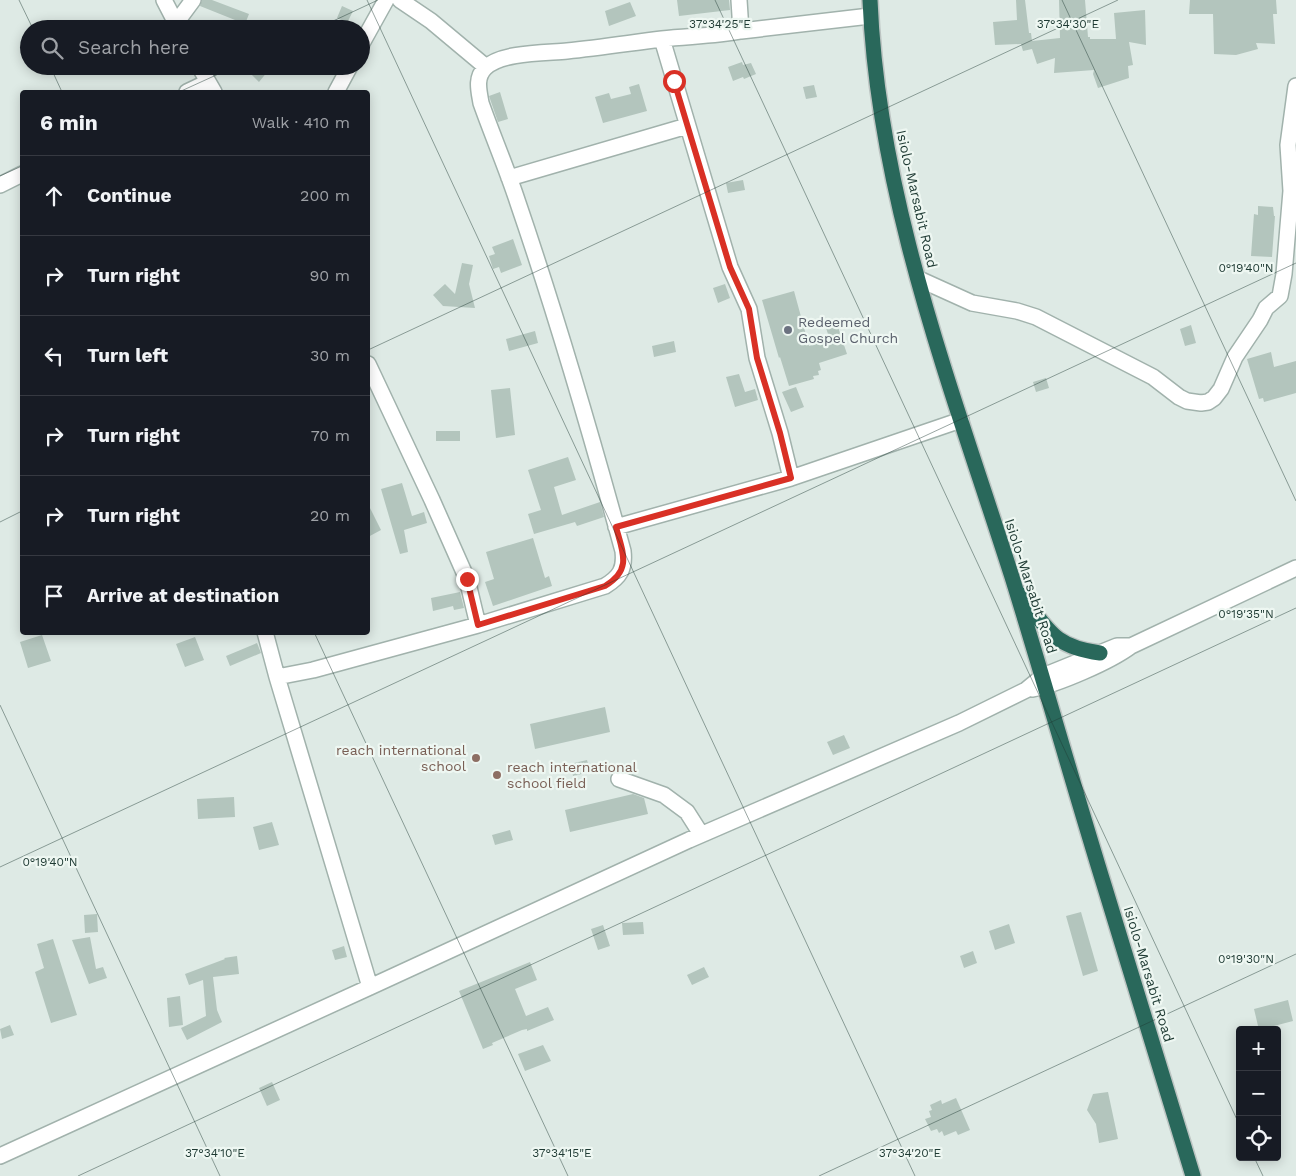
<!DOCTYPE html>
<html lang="en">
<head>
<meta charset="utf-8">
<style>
  body { margin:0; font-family:"Work Sans",sans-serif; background:#242831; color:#f1f3f6 }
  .controls { position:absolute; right:15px; bottom:15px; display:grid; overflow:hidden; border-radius:5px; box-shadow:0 2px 12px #0003 }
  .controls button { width:45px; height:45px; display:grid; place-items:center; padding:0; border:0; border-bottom:1px solid #363941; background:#171b24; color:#f1f3f6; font:25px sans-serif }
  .stop { position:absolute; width:15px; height:15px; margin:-11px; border:4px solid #d93025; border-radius:50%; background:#fff }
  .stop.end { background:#d93025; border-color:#fff; box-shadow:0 1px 5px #0008 }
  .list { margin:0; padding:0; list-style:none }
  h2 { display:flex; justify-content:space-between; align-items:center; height:65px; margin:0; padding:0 20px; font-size:21px }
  h2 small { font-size:16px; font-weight:400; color:#9ea1a6 }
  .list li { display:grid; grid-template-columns:32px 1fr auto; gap:15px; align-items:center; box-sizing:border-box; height:80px; padding:0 20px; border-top:1px solid #363941 }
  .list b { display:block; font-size:19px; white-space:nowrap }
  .list em { font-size:16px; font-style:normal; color:#9ea1a6 }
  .icon { flex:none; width:28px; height:28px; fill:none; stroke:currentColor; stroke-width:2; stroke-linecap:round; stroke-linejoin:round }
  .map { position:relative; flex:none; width:1296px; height:1176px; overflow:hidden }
  .search { position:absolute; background:#171b24; box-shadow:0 2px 12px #0003; left:20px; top:20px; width:350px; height:55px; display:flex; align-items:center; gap:12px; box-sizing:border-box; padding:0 18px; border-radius:28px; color:#9ea1a6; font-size:19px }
  .panel { position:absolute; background:#171b24; box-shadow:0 2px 12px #0003; left:20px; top:90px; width:350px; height:545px; border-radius:5px }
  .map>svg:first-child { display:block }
  .building { fill:#b3c5bd }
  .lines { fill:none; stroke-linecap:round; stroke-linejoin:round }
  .minor-casing { stroke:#a1b2ac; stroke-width:18 }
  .highway-casing { stroke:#bcc4c2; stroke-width:18 }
  .minor { stroke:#fff; stroke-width:15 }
  .highway { stroke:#29685b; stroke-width:15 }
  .route { stroke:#d93025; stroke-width:6 }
  .ticks { fill:none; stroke:#1e3a33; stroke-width:1; stroke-opacity:0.45 }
  .worship-dot { fill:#6b7280; stroke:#eef7f2; stroke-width:2 }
  .education-dot { fill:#8d6e63; stroke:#eef7f2; stroke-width:2 }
  .labels { text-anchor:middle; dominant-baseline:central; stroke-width:4.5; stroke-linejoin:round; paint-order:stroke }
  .street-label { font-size:14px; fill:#1e3a33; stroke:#eef7f2 }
  .worship-label { font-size:14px; fill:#5b616d; stroke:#eef7f2; text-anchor:start }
  .education-label { font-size:14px; fill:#785e54; stroke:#eef7f2; text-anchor:end }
  .ticks-label { font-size:12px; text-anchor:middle; fill:#1e3a33; stroke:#eef7f2; stroke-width:4.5; stroke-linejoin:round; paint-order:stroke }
</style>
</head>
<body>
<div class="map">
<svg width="1296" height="1176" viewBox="0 0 1296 1176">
  <rect width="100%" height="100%" fill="#deeae5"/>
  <path class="building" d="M202,0H212L249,14L245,24L200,6Z
    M677,0H729L730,10L679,16Z
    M1016,0H1025L1029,33H1031L1032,41L1060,38L1059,0H1085L1088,37H1090V39H1116L1114,13L1145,10L1146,45L1129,42L1133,65L1128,66L1129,78L1098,88L1093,74L1094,70L1054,73L1055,58L1037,64L1032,49L1023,51L1021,44L995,45L993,22L1017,20Z
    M1190,0H1276L1277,14H1273L1275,44L1256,43L1258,49L1236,55L1214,54L1213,14H1189Z
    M630,2L636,16L609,26L605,11Z
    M342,6L353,11L347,23L337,18Z
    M742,62L743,65L751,63L756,74L744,79L743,77L733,81L728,67Z
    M258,66H263L268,71L259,82L251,74Z
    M639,84L647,111L603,123L595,97L609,93L611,99L631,94L629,87Z
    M814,85L817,97L806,99L803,87Z
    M500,92L508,119L498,122L489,96Z
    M743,180L745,190L728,193L726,183Z
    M1258,206L1273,207L1274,216H1275L1272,257L1251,256L1254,214L1258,215Z
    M513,239L522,265L501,273L499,267L493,269L489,256L495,254L492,247Z
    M462,263L473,265L469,284L475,308L443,306L433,295L445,284L455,294Z
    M725,284L730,298L718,303L713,288Z
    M794,291L809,346L830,340L826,328L837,324L847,354L819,363L821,370L818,371L819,375L813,376L814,379L789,386L780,357L779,358L762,300Z
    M1191,325L1196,343L1185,346L1180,329Z
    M535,331L538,343L509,351L506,339Z
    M674,341L676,352L654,357L652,346Z
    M1271,352L1274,367L1296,361V393L1264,402L1263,398L1259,399L1247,359Z
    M739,374L745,392L755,389L758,400L735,407L726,377Z
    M1046,378L1049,388L1036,392L1033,382Z
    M796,387L804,407L791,412L782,392Z
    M510,388L515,435L496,438L491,390Z
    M436,431H460V441H436Z
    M568,457L576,480L554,487L562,515L600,502L604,517L577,526L575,522L534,534L528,514L541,510L528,470Z
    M402,483L412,516L424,512L427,523L404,530L408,552L400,554L381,489Z
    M368,504L381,530L368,537Z
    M533,538L545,578L549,576L552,586L493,606L485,582L494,579L486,552Z
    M460,592L464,608L454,610L453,606L433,611L431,598Z
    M42,635L51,661L28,668L20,642Z
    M195,637L204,660L185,667L176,644Z
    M257,643L261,653L230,666L226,656Z
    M605,707L610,732L535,749L530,724Z
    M844,735L850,748L833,755L827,742Z
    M587,760L590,772L573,776L570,764Z
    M633,794L644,798L648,814L570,832L565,810Z
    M234,797L235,817L198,819L197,799Z
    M272,822L279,845L259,850L253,827Z
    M510,830L513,840L495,845L492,835Z
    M1081,912L1098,971L1083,976L1066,916Z
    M97,914L98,932L85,933L84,915Z
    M643,922L644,934L623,935L622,923Z
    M1009,924L1015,943L995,950L989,931Z
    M603,925L610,946L598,950L591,929Z
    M90,937L96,969L103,967L107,978L89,984L72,940Z
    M53,939L77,1015L51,1023L35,972L44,968L37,944Z
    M344,946L347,957L335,960L332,950Z
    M973,951L977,963L964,968L960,956Z
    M237,956L239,974L213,977L217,1010L222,1022L187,1040L181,1028L206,1016L203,980L189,985L185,974L225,959L224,958Z
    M530,962L537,980L515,989L526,1016L548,1007L554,1020L527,1031V1029L522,1030L492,1043L493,1045L483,1049L459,991Z
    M704,967L709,977L692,985L687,975Z
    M180,996L183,1025L169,1027L167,998Z
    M1288,1000L1293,1021L1259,1030L1254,1009Z
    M10,1025L14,1035L2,1039L0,1029Z
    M543,1045L551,1061L525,1071L518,1054Z
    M272,1082L280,1100L267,1106L259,1088Z
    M1108,1092L1118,1139L1099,1143L1096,1124L1087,1110L1093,1094Z
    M956,1098L970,1130L958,1135L956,1131L944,1136L942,1131L939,1133L937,1129L931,1131L925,1119L931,1117L929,1111L932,1110L930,1105L941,1100L942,1104Z"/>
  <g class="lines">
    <defs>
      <path id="minor" d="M164,0L179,29
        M400,0L431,21L486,67
        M739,0L741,31
        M176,23L193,0
        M662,39L730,267L749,309L757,358L780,433L791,478
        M361,45L386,0
        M199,66L214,92
        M187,92L208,82
        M336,92L350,66
        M509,178L687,126
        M0,185L22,174
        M919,279L972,303L1017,311L1036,317L1153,377L1179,397L1187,401L1201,403L1208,402L1214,398L1221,389L1235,357L1260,320L1266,308L1280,296L1284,274L1291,191L1288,145L1296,86
        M368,364L432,500L467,579L478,625
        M616,527L791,478L961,420
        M265,632L277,677
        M1032,689C1057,685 1111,661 1131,646L1296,568
        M619,779L664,795L687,812L701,834
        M370,987L277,677L313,670L478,625L605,586C620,577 625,569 623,551C591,434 557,317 518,203C507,169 493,137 481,103C479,91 475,78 485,68C501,52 545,53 567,51C598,48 630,43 662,39C688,36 715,36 741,31L870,16
        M0,1156L370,987L689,840L959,723L1026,690L1043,676L1117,646H1131"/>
      <path id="highway" d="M870,0C878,199 952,389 1012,577C1044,680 1073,785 1105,888C1134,984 1164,1080 1193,1176
        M1021,595C1048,629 1053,647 1100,653"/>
    </defs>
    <use href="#minor" class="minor-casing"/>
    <use href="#highway" class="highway-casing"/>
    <use href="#minor" class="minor"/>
    <use href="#highway" class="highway"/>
  </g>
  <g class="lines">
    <path class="route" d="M467,579L478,625L605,586C632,570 623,553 616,527L791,478L780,433L757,358L749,309L730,267L674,81"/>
  </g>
  <path class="ticks" d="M19,0L33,29M367,0L915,1176M715,0L1240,1126M1062,0L1296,501M316,29L378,0M50,66L62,92M179,92L236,66M0,176L22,166M368,350L1118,0M0,522L22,511M314,632L568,1176M0,705L220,1176M0,867L1296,263M1254,1157L1263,1176M78,1176L1296,608M819,1176L1296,954"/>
  <circle class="worship-dot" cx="788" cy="330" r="5"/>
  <g class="education-dot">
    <circle cx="476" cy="758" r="5"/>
    <circle cx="497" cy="775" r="5"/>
  </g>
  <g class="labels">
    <g class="street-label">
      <text transform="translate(917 199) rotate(77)">Isiolo-Marsabit Road</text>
      <text transform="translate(1031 586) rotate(72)">Isiolo-Marsabit Road</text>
      <text transform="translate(1149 974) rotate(73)">Isiolo-Marsabit Road</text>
    </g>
    <g class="worship-label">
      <text x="798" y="322">Redeemed<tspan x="798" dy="16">Gospel Church</tspan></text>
    </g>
    <g class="education-label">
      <text x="466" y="750">reach international<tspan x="466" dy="16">school</tspan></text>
      <text x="507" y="767" text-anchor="start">reach international<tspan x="507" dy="16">school field</tspan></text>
    </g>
  </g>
  <g class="ticks-label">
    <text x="720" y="28">37°34'25"E</text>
    <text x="1068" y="28">37°34'30"E</text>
    <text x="1246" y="272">0°19'40"N</text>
    <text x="1246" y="618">0°19'35"N</text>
    <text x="50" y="866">0°19'40"N</text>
    <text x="1246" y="963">0°19'30"N</text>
    <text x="215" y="1157">37°34'10"E</text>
    <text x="562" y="1157">37°34'15"E</text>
    <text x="910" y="1157">37°34'20"E</text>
  </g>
</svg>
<div class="controls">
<button>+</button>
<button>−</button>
<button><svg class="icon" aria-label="locate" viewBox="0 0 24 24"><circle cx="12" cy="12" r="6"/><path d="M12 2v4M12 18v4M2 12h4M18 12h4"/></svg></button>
</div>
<div class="stop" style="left:674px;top:81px"></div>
<div class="stop end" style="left:467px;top:579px"></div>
<div class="search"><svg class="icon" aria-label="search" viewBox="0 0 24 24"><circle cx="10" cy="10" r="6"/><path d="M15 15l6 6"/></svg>Search here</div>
<section class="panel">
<h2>6 min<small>Walk · 410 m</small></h2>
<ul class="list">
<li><svg class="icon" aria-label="ahead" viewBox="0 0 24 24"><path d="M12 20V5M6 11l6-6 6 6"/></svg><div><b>Continue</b></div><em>200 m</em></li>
<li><svg class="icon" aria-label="right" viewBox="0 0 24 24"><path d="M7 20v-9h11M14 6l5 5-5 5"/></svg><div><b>Turn right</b></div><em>90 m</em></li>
<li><svg class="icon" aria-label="left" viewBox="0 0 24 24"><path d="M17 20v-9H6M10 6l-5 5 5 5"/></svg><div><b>Turn left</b></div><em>30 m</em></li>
<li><svg class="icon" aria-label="right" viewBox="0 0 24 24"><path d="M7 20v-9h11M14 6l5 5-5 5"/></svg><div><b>Turn right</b></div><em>70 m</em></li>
<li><svg class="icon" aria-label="right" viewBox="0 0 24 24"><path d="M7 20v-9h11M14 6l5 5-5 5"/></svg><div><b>Turn right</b></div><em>20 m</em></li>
<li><svg class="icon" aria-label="arrive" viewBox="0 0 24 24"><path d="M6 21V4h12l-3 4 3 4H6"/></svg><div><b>Arrive at destination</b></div></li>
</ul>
</section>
</div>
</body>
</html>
